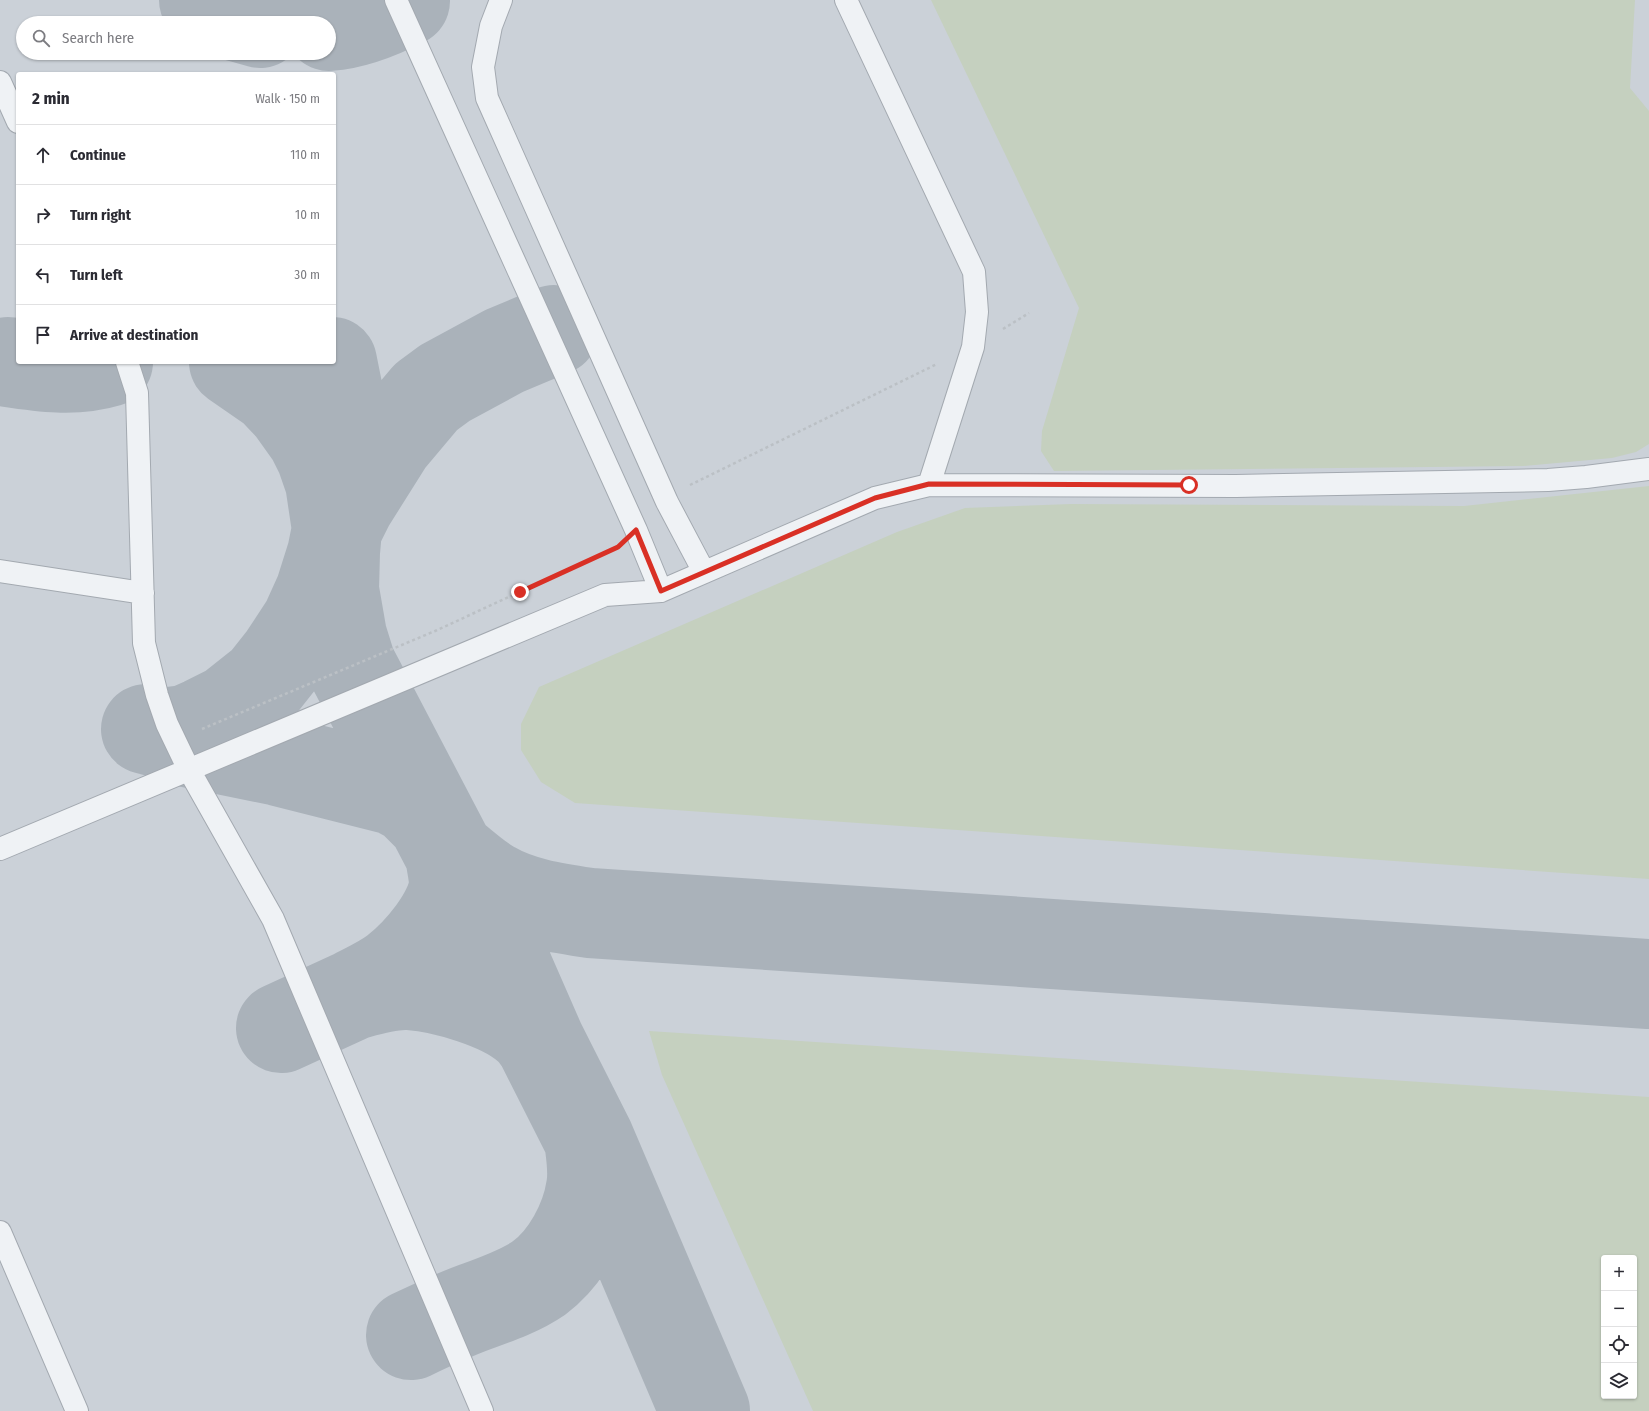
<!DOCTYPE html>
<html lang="en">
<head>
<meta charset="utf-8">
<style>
  body { margin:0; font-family:"Fira Sans Condensed",sans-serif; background:#f2f2f3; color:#2b2b33 }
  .controls { position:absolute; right:12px; bottom:12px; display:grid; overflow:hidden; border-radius:4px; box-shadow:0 1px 3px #0004 }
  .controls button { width:36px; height:36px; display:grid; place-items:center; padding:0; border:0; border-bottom:1px solid #e1e1e2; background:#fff; color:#2b2b33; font:20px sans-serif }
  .stop { position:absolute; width:12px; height:12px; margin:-9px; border:3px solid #d93025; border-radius:50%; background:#fff }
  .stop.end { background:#d93025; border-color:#fff; box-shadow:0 1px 4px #0008 }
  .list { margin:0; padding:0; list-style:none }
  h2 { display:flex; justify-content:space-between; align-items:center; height:52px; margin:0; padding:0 16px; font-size:17px }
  h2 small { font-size:13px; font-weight:400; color:#7c7c81 }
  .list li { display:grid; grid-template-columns:26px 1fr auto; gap:12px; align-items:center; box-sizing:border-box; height:60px; padding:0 16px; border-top:1px solid #e1e1e2 }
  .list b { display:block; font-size:15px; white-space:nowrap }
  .list em { font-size:13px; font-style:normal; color:#7c7c81 }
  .icon { flex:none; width:22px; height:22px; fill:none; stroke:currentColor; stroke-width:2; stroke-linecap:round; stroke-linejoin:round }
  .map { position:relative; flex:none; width:1649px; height:1411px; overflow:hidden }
  .search { position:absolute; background:#fff; box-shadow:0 1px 3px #0004; left:16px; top:16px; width:320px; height:44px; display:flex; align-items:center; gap:10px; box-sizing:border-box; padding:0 14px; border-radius:22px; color:#7c7c81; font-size:15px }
  .panel { position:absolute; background:#fff; box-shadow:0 1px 3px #0004; left:16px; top:72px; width:320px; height:292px; border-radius:4px }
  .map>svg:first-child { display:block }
  .built { fill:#cbd1d8; fill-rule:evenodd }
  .grass { fill:#c5d0bf; fill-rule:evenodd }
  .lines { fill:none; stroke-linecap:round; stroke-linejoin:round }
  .taxiway { stroke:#aab2ba; stroke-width:90 }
  .minor-casing { stroke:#a3a9b0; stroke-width:24 }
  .path { stroke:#bbc0c5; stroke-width:2.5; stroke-dasharray:3 3; stroke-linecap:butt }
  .minor { stroke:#eff2f5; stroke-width:22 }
  .route { stroke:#d93025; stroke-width:5 }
</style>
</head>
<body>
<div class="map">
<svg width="1649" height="1411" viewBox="0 0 1649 1411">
  <rect width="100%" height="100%" fill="#dde2e6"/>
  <path class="built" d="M0,0H1649V1411H0ZM23,23H329V53H23ZM18,74H334V362H18ZM1604,1258H1634V1396H1604Z"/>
  <path class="grass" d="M931,0H1635L1630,88L1649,111V444L1636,452L1612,458L1523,466L1054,471L1041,451L1042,431L1079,308Z
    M1649,486V879L575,803L541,782L521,750V724L539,687L897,532L965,508L1071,504L1464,506Z
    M649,1031L1649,1097V1411H813L662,1075ZM1604,1258H1634V1396H1604Z"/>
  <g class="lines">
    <path class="taxiway" d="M204,0L235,16L260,23
      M329,26C354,24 382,13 405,1
      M8,362C41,367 75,372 108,362
      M332,362L338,392L342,472L335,552L334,590L342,636L351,665L498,946L540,1042L589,1139L705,1411
      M337,529L350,503L389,441L426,397L445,383L504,351L554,330
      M146,729L161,733L176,740L279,761L394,790L411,799L430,818
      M161,733L186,730L204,722L230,709L264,682L283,658L306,623L320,592L332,554L337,529L330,482L321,456L311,436L291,408L273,389L234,362
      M450,854C462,864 479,879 492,886C521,903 557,908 590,913L1649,984
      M450,854C451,863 454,875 454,884C452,914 418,953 395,971C382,981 366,988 353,995C371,990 390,984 409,985C443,987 503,1005 528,1028C533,1032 536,1037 540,1042
      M281,1028L353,995L410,973
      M411,1335C432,1325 453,1315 475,1307C497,1299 520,1291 539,1278C566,1258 586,1221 591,1188C594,1172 591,1155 589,1139"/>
    <defs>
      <path id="minor" d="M396,0L636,530L661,591
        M501,0L491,26L483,67L487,98L667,502L704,572
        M846,0L974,272L977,312L973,347L929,485
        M0,82L18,122
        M127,362L137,393L144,643L157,695L167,724L189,770L273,919L482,1411
        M0,571L143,593
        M0,849L605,595L661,591L875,498L929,485L1236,486L1548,480L1586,477L1649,469
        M0,1232L77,1411"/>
    </defs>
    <use href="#minor" class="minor-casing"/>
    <path class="path" d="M1003,329L1029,313
      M690,485L937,364
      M202,729L435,631L613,549"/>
    <use href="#minor" class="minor"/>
  </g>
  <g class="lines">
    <path class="route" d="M520,592L618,547L636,530L661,591L875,498L929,484L1189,485"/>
  </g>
</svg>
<div class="controls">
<button>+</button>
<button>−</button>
<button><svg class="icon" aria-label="locate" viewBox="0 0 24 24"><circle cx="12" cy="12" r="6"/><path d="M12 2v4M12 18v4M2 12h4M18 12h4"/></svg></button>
<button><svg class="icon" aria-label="layers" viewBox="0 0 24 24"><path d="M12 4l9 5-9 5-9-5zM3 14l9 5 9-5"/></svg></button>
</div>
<div class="stop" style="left:1189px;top:485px"></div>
<div class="stop end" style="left:520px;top:592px"></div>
<div class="search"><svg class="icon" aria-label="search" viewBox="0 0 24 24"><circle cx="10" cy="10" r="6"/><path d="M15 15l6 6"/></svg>Search here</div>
<section class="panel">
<h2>2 min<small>Walk · 150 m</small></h2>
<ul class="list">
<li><svg class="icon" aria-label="ahead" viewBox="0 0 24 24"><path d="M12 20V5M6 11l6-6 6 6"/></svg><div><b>Continue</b></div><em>110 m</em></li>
<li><svg class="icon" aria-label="right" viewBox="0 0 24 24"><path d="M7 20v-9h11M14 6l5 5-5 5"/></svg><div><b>Turn right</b></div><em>10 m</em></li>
<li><svg class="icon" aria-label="left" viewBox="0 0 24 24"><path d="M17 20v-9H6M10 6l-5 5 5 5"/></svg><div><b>Turn left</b></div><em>30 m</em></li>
<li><svg class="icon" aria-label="arrive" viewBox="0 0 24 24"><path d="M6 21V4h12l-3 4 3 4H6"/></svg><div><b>Arrive at destination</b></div></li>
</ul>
</section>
</div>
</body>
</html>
